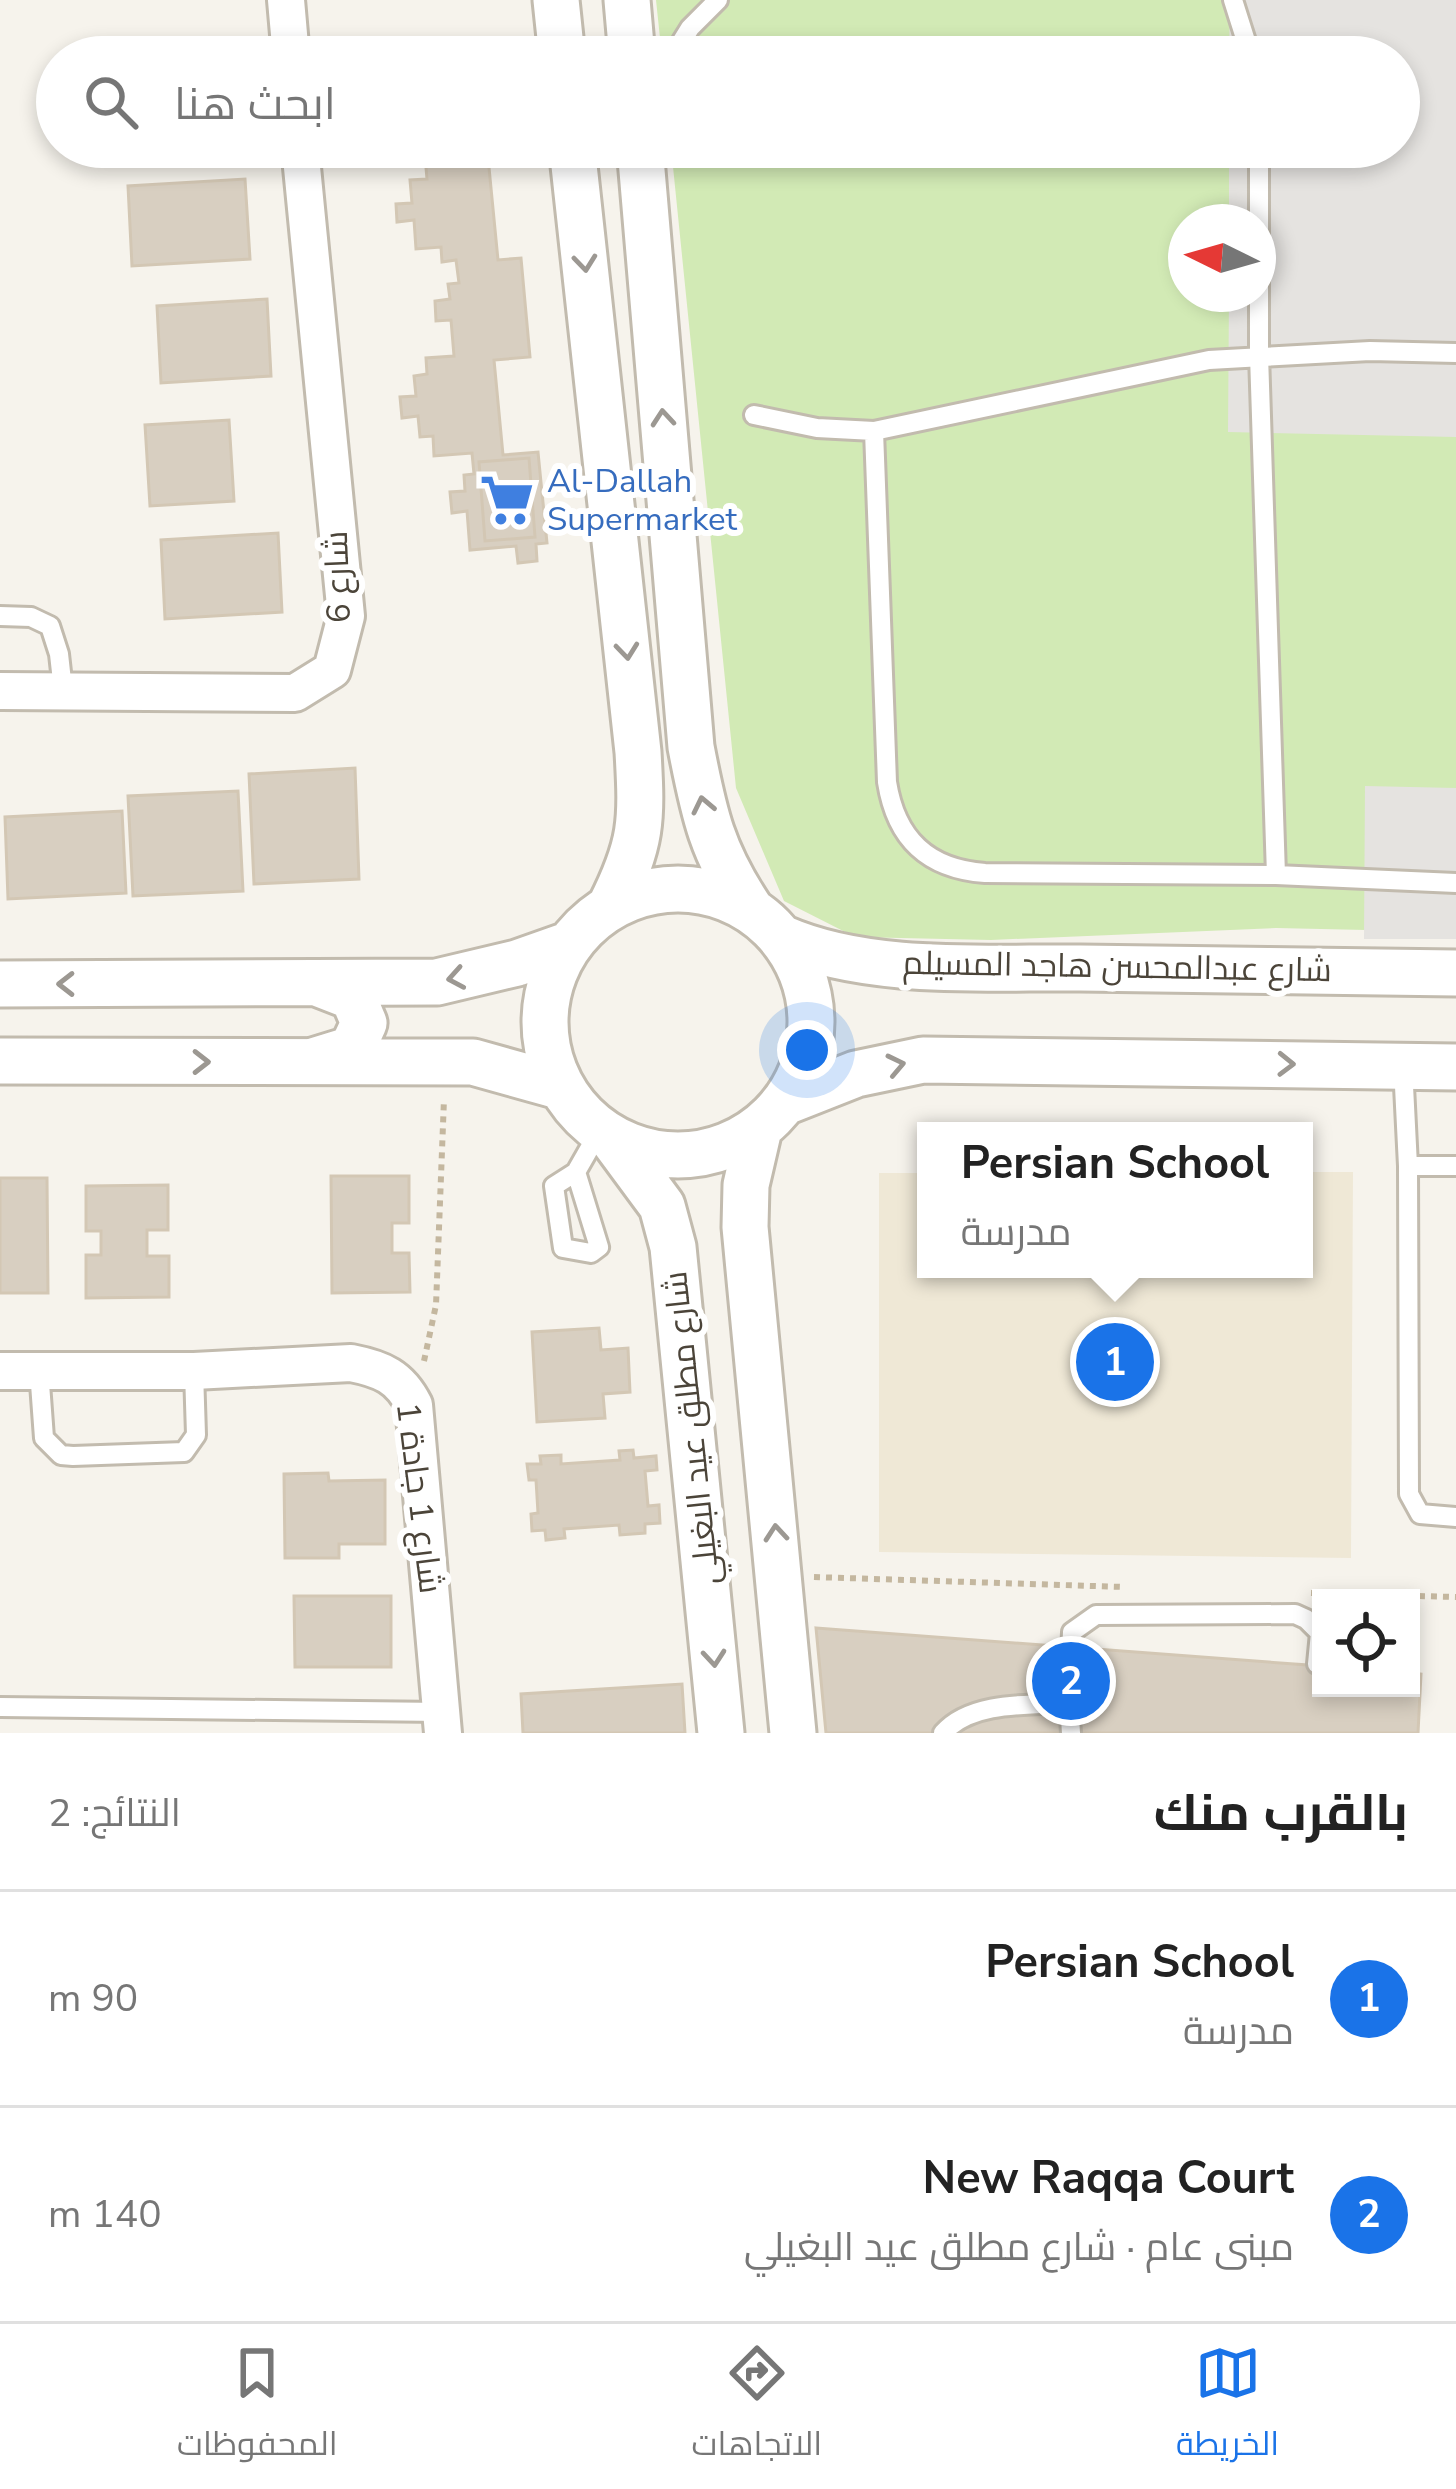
<!DOCTYPE html>
<html lang="ar">
<head>
<meta charset="utf-8">
<style>
  body { margin:0; font-family:"Nunito Sans",Cairo,sans-serif; background:#f2f2f2; color:#222; direction:rtl }
  .controls { position:absolute; right:36px; bottom:36px; display:grid; overflow:hidden; border-radius:0px; box-shadow:0 6px 18px #0003 }
  .controls button { width:108px; height:108px; display:grid; place-items:center; padding:0; border:0; border-bottom:3px solid #e0e0e0; background:#fff; color:#222; font:60px sans-serif }
  .compass { position:absolute; left:1168px; top:204px; width:108px; height:108px; border-radius:50%; background:#fff; box-shadow:0 6px 18px #0003; rotate:275deg }
  .you { position:absolute; left:807px; top:1050px; width:42px; height:42px; margin:-30px; border:9px solid #fff; border-radius:50%; background:#1a73e8; box-shadow:0 0 0 18px #1a73e833 }
  .badge { display:grid; place-items:center; width:78px; height:78px; border-radius:50%; background:#1a73e8; color:#fff; font-size:39px; font-weight:700 }
  .pin { position:absolute; translate:-50% -50%; border:6px solid #fff; box-shadow:0 3px 12px #0006 }
  .popup { position:absolute; left:917px; top:1122px; width:396px; height:156px; box-sizing:border-box; display:grid; place-content:center; border-radius:0px; background:#fff; filter:drop-shadow(0 3px 9px #0005); font-size:39px; white-space:nowrap; color:#767676 }
  .popup b { font-size:45px; color:#222 }
  .popup::after { content:''; position:absolute; left:50%; top:100%; margin-left:-24px; border:24px solid transparent; border-top-color:#fff }
  .list { margin:0; padding:0; list-style:none }
  h2 { display:flex; justify-content:space-between; align-items:center; height:156px; margin:0; padding:0 48px; font-size:51px }
  h2 small { font-size:39px; font-weight:400; color:#767676 }
  .list li { display:grid; grid-template-columns:78px 1fr auto; gap:36px; align-items:center; box-sizing:border-box; height:216px; padding:0 48px; border-top:3px solid #e0e0e0 }
  .list b { display:block; font-size:45px; white-space:nowrap }
  .list p { margin:0; font-size:39px; white-space:nowrap; color:#767676 }
  .list em { font-size:39px; font-style:normal; color:#767676 }
  .icon { flex:none; width:66px; height:66px; fill:none; stroke:currentColor; stroke-width:2; stroke-linecap:round; stroke-linejoin:round }
  .map { position:relative; flex:none; width:1456px; height:1733px; overflow:hidden; direction:ltr }
  .search { position:absolute; background:#fff; box-shadow:0 6px 18px #0003; left:36px; right:36px; top:36px; height:132px; display:flex; align-items:center; gap:30px; box-sizing:border-box; padding:0 42px; border-radius:66px; color:#767676; font-size:45px }
  .sheet { height:588px; background:#fff }
  nav { display:flex; justify-content:space-around; align-items:center; box-sizing:border-box; height:168px; border-top:3px solid #e0e0e0; background:#fff; font-size:33px; color:#767676 }
  nav a { display:grid; justify-items:center; gap:6px }
  nav .on { color:#1a73e8 }
  .map>svg:first-child { display:block }
  .education { fill:#efe8d6 }
  .park { fill:#d2eab5; fill-rule:evenodd }
  .parking { fill:#e5e3e0 }
  .building { fill:#d8cfc1; stroke:#d3c7b4; stroke-width:3 }
  .lines { fill:none; stroke-linecap:round; stroke-linejoin:round }
  .service-casing { stroke:#c2bbae; stroke-width:24 }
  .minor-casing { stroke:#c2bbae; stroke-width:42 }
  .tertiary-casing { stroke:#c2bbae; stroke-width:51 }
  .path { stroke:#c4b79f; stroke-width:6; stroke-dasharray:6 6; stroke-linecap:butt }
  .service { stroke:#fff; stroke-width:18 }
  .minor { stroke:#fff; stroke-width:36 }
  .tertiary { stroke:#fff; stroke-width:45 }
  .oneway { stroke:#9c9892 }
  .labels { text-anchor:middle; dominant-baseline:central; stroke-width:12; stroke-linejoin:round; paint-order:stroke }
  .shop-label { font-size:33px; fill:#366cbe; stroke:#fff; text-anchor:start }
  .street-label { font-size:33px; fill:#4b4439; stroke:#fff }
</style>
</head>
<body>
<div class="map">
<svg width="1456" height="1733" viewBox="0 0 1456 1733">
  <rect width="100%" height="100%" fill="#f6f3ec"/>
  <path class="education" d="M1304,1172H1353L1351,1558L879,1552V1173H926V1269H1304Z"/>
  <path class="park" d="M656,0H1456V932L1276,928L991,940L855,937L784,901L736,788L671,147H1399V57H662ZM1186,222H1258V294H1186Z"/>
  <path class="parking" d="M1230,0H1456V437L1228,432L1229,294H1258V222H1229V147H1399V57H1229Z
    M1365,786L1456,788V939H1364Z"/>
  <path class="building" d="M140,147H239V148L142,159Z
    M390,147H487L498,260L521,258L530,357L494,360L503,455L538,452L547,543L536,544L537,561L518,563L516,546L470,550L467,511L452,513L450,492L465,491L464,475L474,474L472,453L434,456L433,436L420,437L418,416L402,418L400,397L416,396L414,376L427,374L426,358L454,356L451,320L436,321L435,301L450,299L448,284L459,283L456,260L442,262L441,247L416,249L414,220L397,222L396,204L412,203L410,180L427,179L425,156L408,158L407,149L390,150Z
    M245,179L250,259L132,266L128,186Z
    M267,299L271,376L161,383L157,306Z
    M229,420L234,501L150,506L145,425Z
    M529,458L535,537L485,541L479,462Z
    M278,533L282,612L165,619L161,540Z
    M355,768L359,879L254,884L249,774Z
    M238,791L243,891L133,896L128,796Z
    M122,811L126,893L8,899L5,817Z
    M331,1176H409V1223H392V1253H409L410,1292L332,1293Z
    M0,1178H47L48,1293H0Z
    M168,1185V1230H147V1256H169V1297L86,1298V1255H101V1231H86V1186Z
    M599,1328L601,1350L628,1348L630,1392L603,1394L605,1418L537,1422L532,1332Z
    M633,1450L634,1458L656,1456L657,1470L645,1471L648,1506L659,1505L660,1523L645,1524V1533L620,1535L619,1525L564,1529L565,1538L546,1540L545,1530L532,1531L531,1514L538,1513L536,1480H529L527,1464H541L540,1456L561,1455V1464L620,1460L619,1451Z
    M328,1473L329,1481L385,1480V1544H339V1558H285L284,1474Z
    M294,1596H391V1667H295Z
    M816,1628L1321,1666V1688H1411V1673L1421,1674L1418,1733H826Z
    M682,1684L685,1733H523L521,1694Z"/>
  <g class="lines">
    <defs>
      <path id="service" d="M1233,0L1251,57
        M672,57L690,28L718,0
        M1259,147V355L1276,875
        M754,415L817,428L874,431L1209,360L1370,351L1456,353
        M874,431L887,782C896,839 928,869 985,873L1276,875L1456,883
        M0,616L31,617L50,626L59,654L63,690
        M1403,1066L1408,1166L1409,1494L1420,1514L1456,1517
        M1408,1166H1456
        M576,1172L599,1247L591,1253L563,1248L554,1186L576,1172L600,1130
        M39,1370L44,1438L61,1455L73,1456L184,1452L196,1435L194,1371
        M1069,1703L1072,1632L1096,1615L1295,1614L1306,1619L1320,1633L1317,1664
        M0,1707L442,1712
        M943,1733C971,1701 1030,1705 1069,1703L1071,1733"/>
      <path id="minor" d="M286,0L291,57
        M0,691L295,693L332,670L346,616L300,147
        M0,1371H194L351,1363C382,1369 400,1377 414,1405L443,1733"/>
      <path id="tertiary" d="M556,0L562,57
        M627,0L632,57
        M572,147L638,752C642,821 642,844 610,907
        M640,147L691,747C704,815 712,852 751,910
        M545 1022a133 133 0 1 1 266 0a133 133 0 1 1-266 0Z
        M782,938C868,976 986,967 1080,968C1205,970 1331,971 1456,973
        M0,984L437,982L517,963L568,945
        M0,1061L473,1062L559,1086
        M313,1061L352,1049L364,1023L353,997L317,983
        M785,1102L856,1074L923,1060L1456,1067
        M759,1129L746,1185L745,1227L793,1733
        M614,1141L662,1206L673,1247L721,1733"/>
    </defs>
    <use href="#service" class="service-casing"/>
    <use href="#minor" class="minor-casing"/>
    <use href="#tertiary" class="tertiary-casing"/>
    <path class="path" d="M424,1361L436,1305L444,1099
      M814,1577L1124,1587
      M1311,1593L1456,1597"/>
    <use href="#service" class="service"/>
    <use href="#minor" class="minor"/>
    <use href="#tertiary" class="tertiary"/>
  </g>
  <defs><path id="oneway-chevron" d="M-2-3.5L2.5 0L-2 3.5" fill="none" stroke-width="1.6" stroke-linecap="round" stroke-linejoin="round" transform="scale(3)"/></defs>
  <g class="oneway">
    <use href="#oneway-chevron" transform="translate(585 263) rotate(84)"/>
    <use href="#oneway-chevron" transform="translate(663 418) rotate(-95)"/>
    <use href="#oneway-chevron" transform="translate(627 651) rotate(84)"/>
    <use href="#oneway-chevron" transform="translate(703 805) rotate(-102)"/>
    <use href="#oneway-chevron" transform="translate(456 978) rotate(170)"/>
    <use href="#oneway-chevron" transform="translate(66 984) rotate(180)"/>
    <use href="#oneway-chevron" transform="translate(201 1062)"/>
    <use href="#oneway-chevron" transform="translate(1286 1064) rotate(1)"/>
    <use href="#oneway-chevron" transform="translate(896 1065) rotate(-12)"/>
    <use href="#oneway-chevron" transform="translate(776 1533) rotate(-95)"/>
    <use href="#oneway-chevron" transform="translate(714 1658) rotate(85)"/>
  </g>
  <defs>
    <symbol id="supermarket-bare" viewBox="-9 -9 18 18"><path d="M-6-5.5h2.5l.6 2H6L4.5 2H-2.5L-4.4-4H-6ZM-1.5 3.2a1.3 1.3 0 1 0 .1 0ZM3 3.2a1.3 1.3 0 1 0 .1 0Z" fill="#3f7fe0" stroke="#fff" stroke-width="2.5" paint-order="stroke"/></symbol>
  </defs>
  <g fill-rule="evenodd">
    <use href="#supermarket-bare" x="469" y="462" width="76" height="76"/>
  </g>
  <g class="labels">
    <g class="shop-label">
      <text x="547" y="481">Al-Dallah<tspan x="547" dy="38">Supermarket</tspan></text>
    </g>
    <g class="street-label">
      <text transform="translate(338 577) rotate(-92)">شارع 6</text>
      <text transform="translate(1117 967) rotate(1)">شارع عبدالمحسن هاجد المسيلم</text>
      <text transform="translate(692 1428) rotate(-96)">شارع مطلق عيد البغيلي</text>
      <text transform="translate(419 1498) rotate(83)">شارع 1 جادة 1</text>
    </g>
  </g>
</svg>
<div class="controls">
<button><svg class="icon" aria-label="locate" viewBox="0 0 24 24"><circle cx="12" cy="12" r="6"/><path d="M12 2v4M12 18v4M2 12h4M18 12h4"/></svg></button>
</div>
<svg class="compass" viewBox="-18 -18 36 36"><path d="M0-13l5 13h-10z" fill="#e53935"/><path d="M0 13l5-13h-10z" fill="#767676"/></svg>
<div class="you"></div>
<div class="pin badge" style="left:1115px;top:1362px">1</div>
<div class="popup"><b>Persian School</b>مدرسة</div>
<div class="pin badge" style="left:1071px;top:1681px">2</div>
<div class="search"><svg class="icon" aria-label="search" viewBox="0 0 24 24"><circle cx="10" cy="10" r="6"/><path d="M15 15l6 6"/></svg>ابحث هنا</div>
</div>
<section class="sheet">
<h2>بالقرب منك<small>النتائج: 2</small></h2>
<ul class="list">
<li><span class="badge">1</span><div><b>Persian School</b><p>مدرسة</p></div><em>90 m</em></li>
<li><span class="badge">2</span><div><b>New Raqqa Court</b><p>مبنى عام · شارع مطلق عيد البغيلي</p></div><em>140 m</em></li>
</ul>
</section>
<nav>
<a class="on"><svg class="icon" aria-label="map" viewBox="0 0 24 24"><path d="M3 6l6-2 6 2 6-2v14l-6 2-6-2-6 2zM9 4v14M15 6v14"/></svg>الخريطة</a>
<a><svg class="icon" aria-label="directions" viewBox="0 0 24 24"><path d="M12 3l9 9-9 9-9-9zM9 14v-3h6M13 9l2 2-2 2"/></svg>الاتجاهات</a>
<a><svg class="icon" aria-label="saved" viewBox="0 0 24 24"><path d="M7 4h10v16l-5-4-5 4z"/></svg>المحفوظات</a>
</nav>
</body>
</html>
